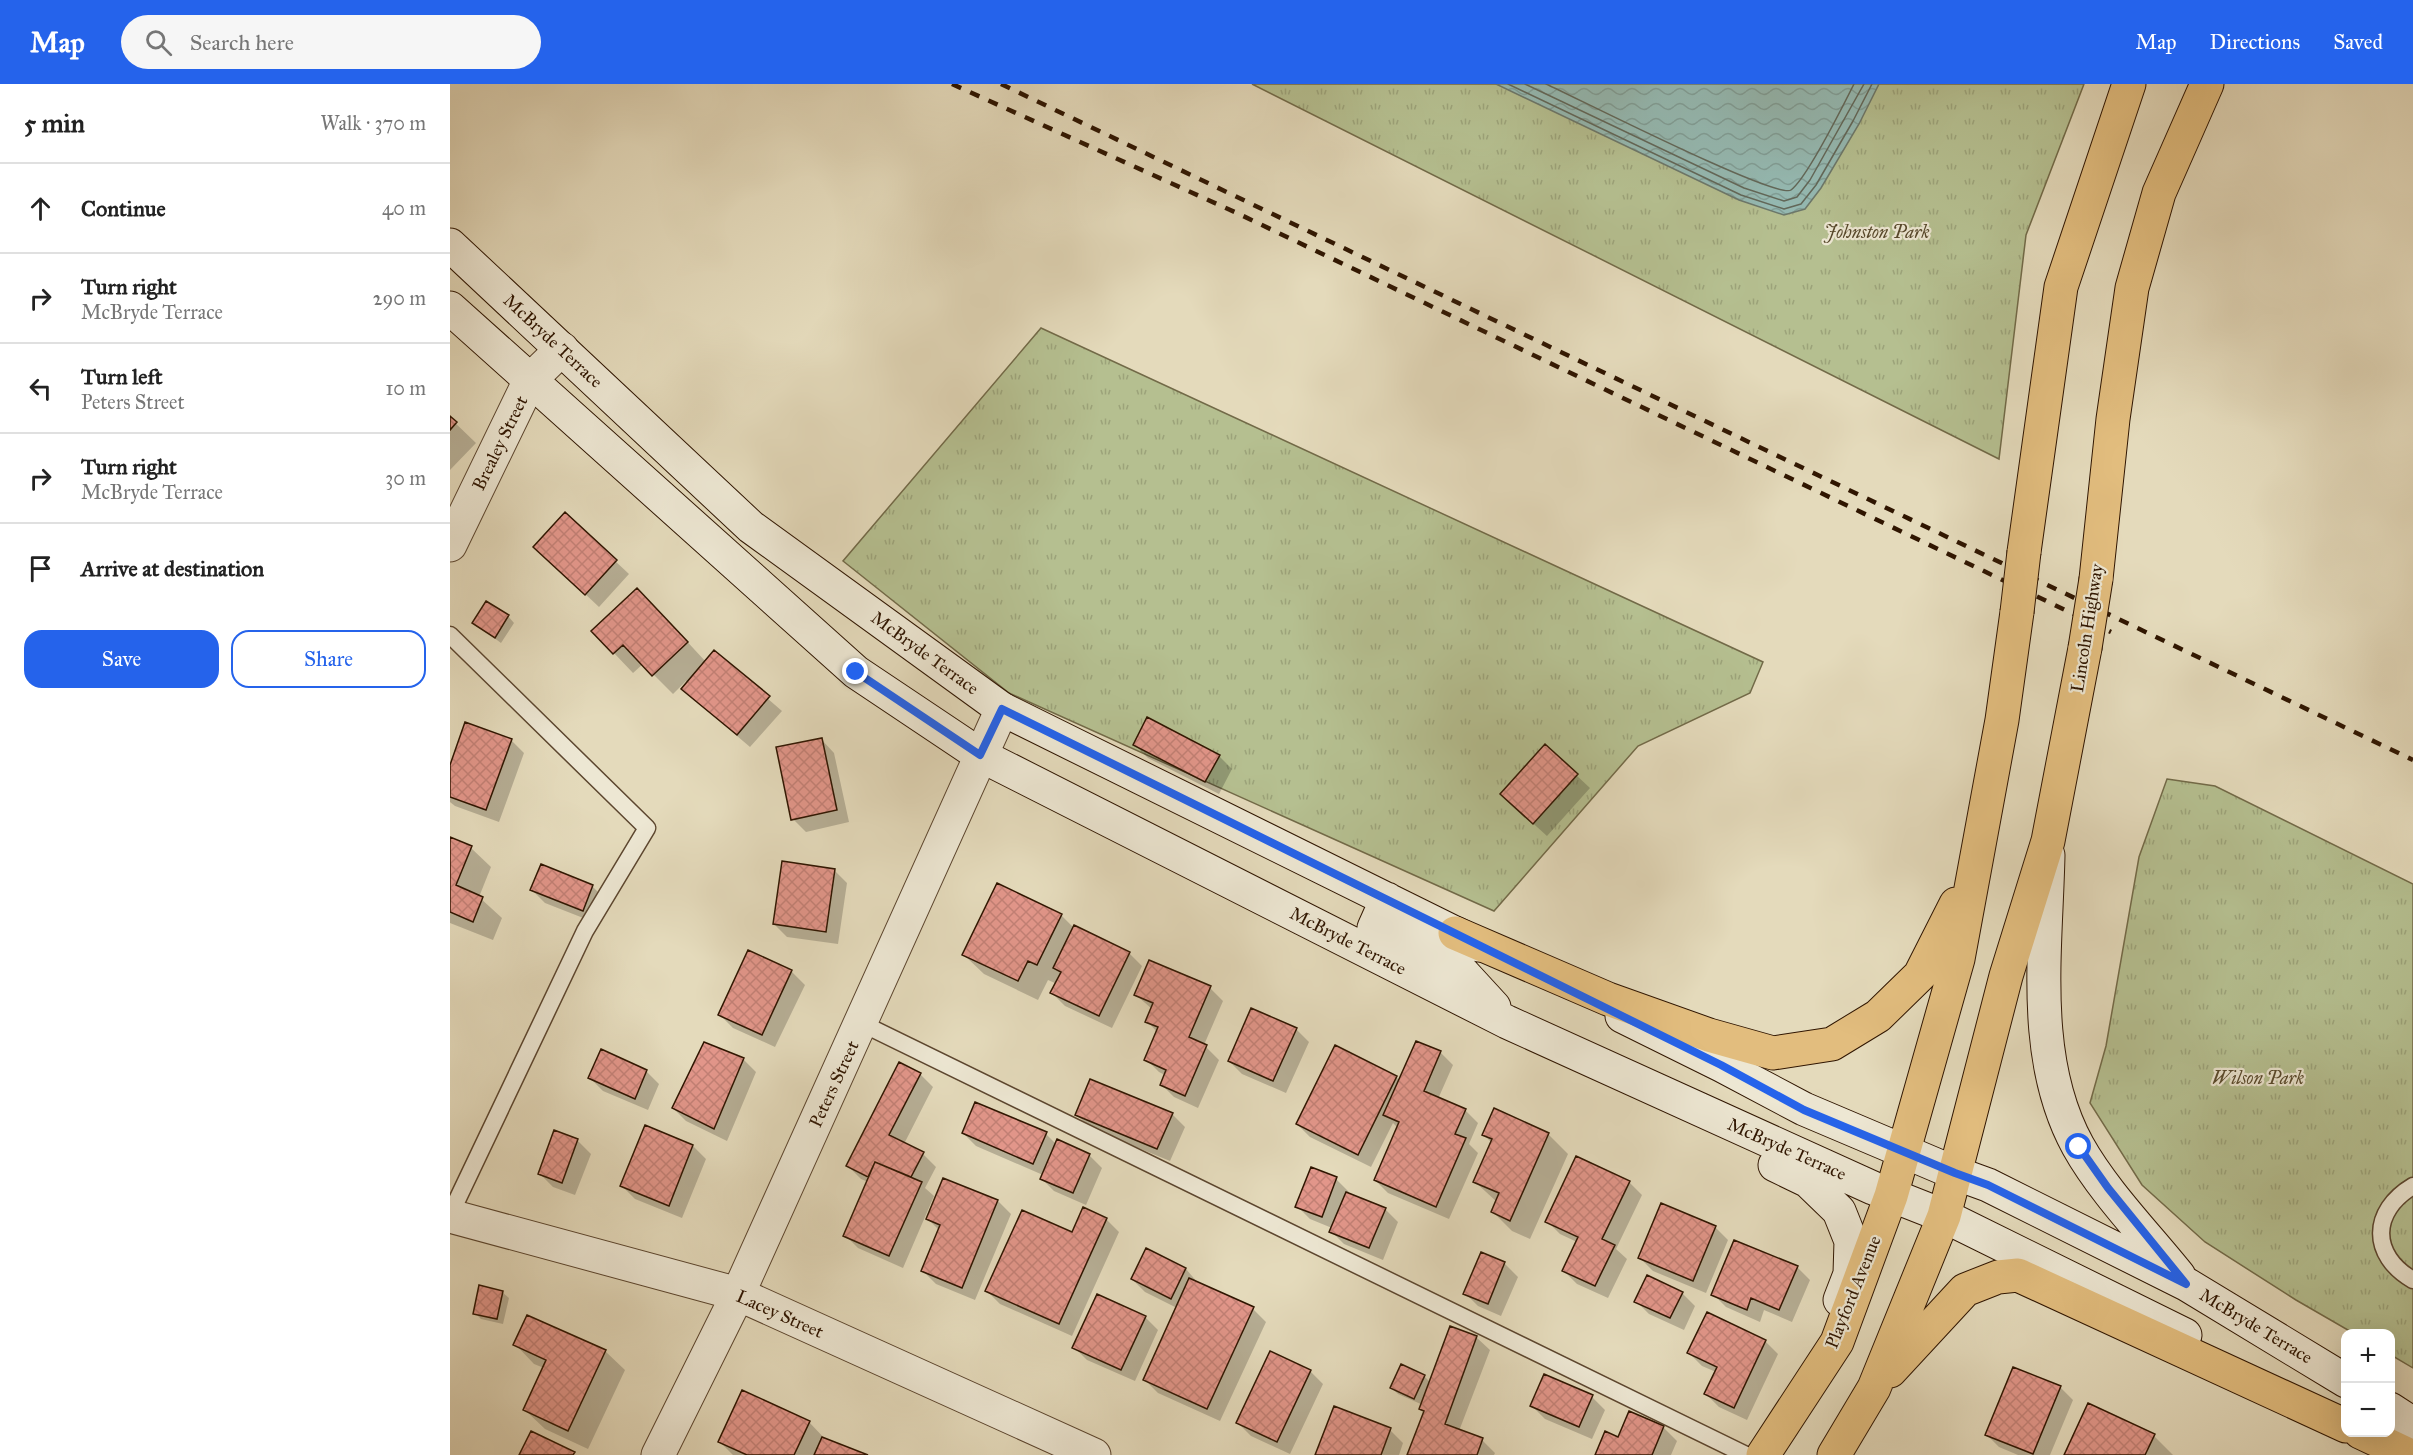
<!DOCTYPE html>
<html lang="en">
<head>
<meta charset="utf-8">
<style>
  body { margin:0; font-family:"IM FELL Great Primer",serif; background:#f6f6f6; color:#222 }
  .controls { position:absolute; right:18px; bottom:18px; display:grid; overflow:hidden; border-radius:12px; box-shadow:0 6px 24px #0002 }
  .controls button { width:54px; height:54px; display:grid; place-items:center; padding:0; border:0; border-bottom:2px solid #e0e0e0; background:#fff; color:#222; font:30px sans-serif }
  .stop { position:absolute; width:18px; height:18px; margin:-14px; border:4px solid #2563eb; border-radius:50%; background:#fff }
  .stop.end { background:#2563eb; border-color:#fff; box-shadow:0 2px 6px #0008 }
  .list { margin:0; padding:0; list-style:none }
  h2 { display:flex; justify-content:space-between; align-items:center; height:78px; margin:0; padding:0 24px; font-size:26px }
  h2 small { font-size:20px; font-weight:400; color:#767676 }
  .list li { display:grid; grid-template-columns:39px 1fr auto; gap:18px; align-items:center; box-sizing:border-box; height:90px; padding:0 24px; border-top:2px solid #e0e0e0 }
  .list b { display:block; font-size:22px; white-space:nowrap }
  .list p { margin:0; font-size:20px; white-space:nowrap; color:#767676 }
  .list em { font-size:20px; font-style:normal; color:#767676 }
  .actions { display:flex; gap:12px; padding:18px 24px }
  .actions a { flex:1; padding:14px 0; border:2px solid #2563eb; border-radius:18px; text-align:center; font-size:21px; color:#2563eb }
  .actions .main { background:#2563eb; color:#fff }
  .icon { flex:none; width:33px; height:33px; fill:none; stroke:currentColor; stroke-width:2; stroke-linecap:round; stroke-linejoin:round }
  .map { position:relative; flex:none; width:1963px; height:1371px; overflow:hidden }
  header { display:flex; align-items:center; gap:36px; box-sizing:border-box; height:84px; padding:0 30px; background:#2563eb; color:#fff }
  header strong { font-size:28px }
  nav { display:flex; gap:33px; margin-inline-start:auto; font-size:21px }
  .search { width:420px; height:54px; background:#f6f6f6; display:flex; align-items:center; gap:15px; box-sizing:border-box; padding:0 21px; border-radius:33px; color:#767676; font-size:22px }
  main { display:flex }
  aside { flex:1; background:#fff }
  .map>svg:first-child { display:block }
  .park { fill:url(#park-tufts); stroke:#726a48; stroke-width:1.5 }
  .water { fill:url(#water-waves); stroke:#6c786b; stroke-width:1.5 }
  .shadow { fill:#0003 }
  .lines { fill:none; stroke-linecap:round; stroke-linejoin:round }
  .shore { stroke:#62685a; stroke-width:1.5 }
  .building { fill:url(#building-cross-hatch); stroke:#2f1500; stroke-width:1.5 }
  .service-casing { stroke:#5c462f; stroke-width:19 }
  .minor-casing { stroke:#5c462f; stroke-width:35 }
  .secondary-casing { stroke:#2f1500; stroke-width:35 }
  .trunk-casing { stroke:#2f1500; stroke-width:35 }
  .service { stroke:#ede7d3; stroke-width:16 }
  .minor { stroke:#ede7d3; stroke-width:33 }
  .secondary { stroke:#ede7d3; stroke-width:33 }
  .trunk { stroke:#e2bd7e; stroke-width:33 }
  .rail { stroke:#2f1500; stroke-width:4.5; stroke-dasharray:10 10; stroke-linecap:butt }
  .trunk-bridge-casing { stroke:#2f1500; stroke-width:35; stroke-linecap:butt }
  .trunk-bridge { stroke:#e2bd7e; stroke-width:33 }
  .route { stroke:#2563eb; stroke-width:8 }
  .labels { text-anchor:middle; dominant-baseline:central; stroke-width:4.5; stroke-linejoin:round; paint-order:stroke }
  .park-label { font-size:18px; font-style:italic; fill:#57482b; stroke:#ede7d3 }
  .street-label { font-size:18px; fill:#2f1500; stroke:#ede7d3 }
</style>
</head>
<body>
<header>
<strong>Map</strong>
<div class="search"><svg class="icon" aria-label="search" viewBox="0 0 24 24"><circle cx="10" cy="10" r="6"/><path d="M15 15l6 6"/></svg>Search here</div>
<nav><a>Map</a><a>Directions</a><a>Saved</a></nav>
</header>
<main>
<aside>
<h2>5 min<small>Walk · 370 m</small></h2>
<ul class="list">
<li><svg class="icon" aria-label="ahead" viewBox="0 0 24 24"><path d="M12 20V5M6 11l6-6 6 6"/></svg><div><b>Continue</b></div><em>40 m</em></li>
<li><svg class="icon" aria-label="right" viewBox="0 0 24 24"><path d="M7 20v-9h11M14 6l5 5-5 5"/></svg><div><b>Turn right</b><p>McBryde Terrace</p></div><em>290 m</em></li>
<li><svg class="icon" aria-label="left" viewBox="0 0 24 24"><path d="M17 20v-9H6M10 6l-5 5 5 5"/></svg><div><b>Turn left</b><p>Peters Street</p></div><em>10 m</em></li>
<li><svg class="icon" aria-label="right" viewBox="0 0 24 24"><path d="M7 20v-9h11M14 6l5 5-5 5"/></svg><div><b>Turn right</b><p>McBryde Terrace</p></div><em>30 m</em></li>
<li><svg class="icon" aria-label="arrive" viewBox="0 0 24 24"><path d="M6 21V4h12l-3 4 3 4H6"/></svg><div><b>Arrive at destination</b></div></li>
</ul>
<div class="actions"><a class="main">Save</a><a>Share</a></div>
</aside>
<div class="map">
<svg width="1963" height="1371" viewBox="0 0 1963 1371">
  <defs>
    <pattern id="park-tufts" width="24" height="20" patternUnits="userSpaceOnUse" patternTransform="scale(1.5)"><rect width="24" height="20" fill="#b5bf90"/><path d="M3 7l-1-3M5 7V3M7 7l1-3M15 17l-1-3M17 17v-4M19 17l1-3" fill="none" stroke="#9ca37a"/></pattern>
    <pattern id="water-waves" width="16" height="10" patternUnits="userSpaceOnUse" patternTransform="scale(1.5)"><rect width="16" height="10" fill="#95bab3"/><path d="M0 5q4-4 8 0t8 0" fill="none" stroke="#819f98"/></pattern>
    <pattern id="building-cross-hatch" width="8" height="8" patternUnits="userSpaceOnUse" patternTransform="scale(1.5)"><rect width="8" height="8" fill="#e2968a"/><path d="M0 0l8 8M0 8l8-8" fill="none" stroke="#c28075"/></pattern>
  </defs>
  <rect width="100%" height="100%" fill="#e4dabb"/>
  <filter id="stains"><feTurbulence type="fractalNoise" baseFrequency=".00333" numOctaves="4"/><feColorMatrix values="0 0 0 0 .2 0 0 0 0 .09 0 0 0 0 .02 0 0 0 .5 -.17"/></filter>
  <radialGradient id="worn" r=".72"><stop offset=".6" stop-color="#630" stop-opacity="0"/><stop offset="1" stop-color="#630" stop-opacity=".3"/></radialGradient>
  <path class="park" d="M802,0H1634L1576,151L1549,375Z
    M591,244L1313,578L1300,609L1188,662L1044,827L559,609L393,477Z
    M1717,695L1765,702L1963,800V1284L1941,1271L1940,1250L1903,1249L1846,1216L1755,1158L1692,1101L1640,1019L1656,962L1689,773Z"/>
  <path class="water" d="M1046,0H1429L1409,40L1371,104L1355,125L1334,131L1289,116Z"/>
  <path class="shadow" d="M0,334L26,359L0,386Z
    M115,430L179,490L149,523L98,475Z
    M207,525L256,578L264,568L332,627L300,663L246,617L236,597L223,610L193,580L183,589L164,569Z
    M58,532L64,539L51,559L24,539Z
    M371,655L384,669L399,738L356,748L343,735Z
    M61,656L74,669L49,738L5,722L0,718V686Z
    M685,661L769,672L782,685L769,710L698,674Z
    M1095,662L1140,704L1097,752L1065,723Z
    M0,755L21,764L41,783L29,813L52,834L43,856L0,839Z
    M384,786L397,799L388,860L337,853L324,840Z
    M142,802L155,815L146,839L95,819L82,806Z
    M611,831L624,844L679,869L692,882L662,944L615,922L602,909L607,900L598,896L588,916L534,890L514,871Z
    M299,868L342,888L355,901L325,963L283,944L270,931Z
    M760,904L773,917L754,961L769,976L748,1024L724,1013L711,1000L715,991L709,988L696,975L707,948L697,937L702,925L686,911Z
    M846,945L859,958L836,1009L792,990L779,977Z
    M990,968L1003,981L988,1015L1015,1026L1028,1039L1019,1060L1028,1069L999,1135L938,1109L925,1096L948,1044L943,1039L921,1083L860,1053L847,1040L946,993L950,997Z
    M293,975L306,988L277,1057L236,1037L223,1024Z
    M196,987L209,1000L198,1026L153,1007L140,994Z
    M470,990L483,1003L454,1060L473,1070L486,1083L475,1104L484,1112L453,1184L408,1164L395,1151L418,1098L411,1095L398,1082Z
    M722,1030L735,1043L720,1077L640,1044L627,1031Z
    M105,1048L128,1057L141,1070L125,1111L103,1103L90,1090Z
    M513,1049L596,1050L606,1060L639,1071L652,1084L636,1121L604,1107L591,1094L593,1091L526,1062Z
    M1098,1050L1118,1070L1080,1155L1062,1147L1043,1128L1047,1118L1024,1097L1042,1059L1034,1051Z
    M243,1062L256,1075L232,1134L185,1115L172,1102Z
    M886,1095L899,1108L898,1110L935,1125L948,1138L933,1176L894,1160L881,1147L882,1144L860,1135L847,1122Z
    M494,1096L548,1117L561,1130L525,1216L486,1200L473,1187L489,1146L478,1135Z
    M1179,1098L1192,1111L1166,1165L1177,1175L1158,1214L1127,1200L1114,1187L1127,1158L1110,1150L1097,1137Z
    M656,1135L669,1148L622,1252L550,1220L537,1207L623,1150Z
    M1265,1143L1278,1156L1256,1209L1203,1187L1190,1174Z
    M697,1166L736,1185L748,1199L803,1225L816,1238L770,1337L708,1309L695,1296L727,1224L695,1208L682,1195Z
    M1031,1170L1055,1180L1068,1193L1051,1232L1028,1222L1015,1209Z
    M1347,1183L1360,1196L1342,1238L1314,1226L1310,1238L1276,1223L1263,1210Z
    M52,1208L59,1214L53,1240L31,1235L25,1229Z
    M1232,1209L1245,1222L1234,1246L1199,1230L1186,1217Z
    M695,1233L708,1246L685,1297L637,1276L624,1263Z
    M1001,1244L1026,1253L1040,1266L1009,1347L1032,1356L1045,1369L1044,1371H959L975,1328L971,1325L973,1321L948,1310L942,1304L974,1292L981,1299Z
    M1315,1257L1328,1270L1297,1336L1269,1323L1256,1310L1266,1288L1252,1282L1239,1269Z
    M65,1260L155,1267L175,1286L138,1365L95,1345L75,1326L94,1284L84,1280Z
    M860,1287L873,1300L840,1370L801,1352L788,1339Z
    M1610,1303L1623,1316L1600,1371H1568L1549,1363L1536,1350Z
    M1142,1313L1155,1326L1142,1355L1095,1335L1082,1322Z
    M885,1324L940,1346L953,1359L949,1371H866Z
    M1180,1329L1214,1344L1227,1357L1221,1371H1147L1169,1355Z
    M359,1338L377,1357L414,1371H283L269,1357Z
    M1704,1352L1723,1371H1616Z"/>
  <g class="lines">
    <path class="shore" d="M1058,0L1291,111L1334,125L1351,120L1366,101L1403,37L1422,0
      M1075,0L1294,104L1334,117L1347,113L1360,96L1414,0
      M1096,0C1125,13 1327,116 1341,106C1356,95 1394,20 1404,0"/>
  </g>
  <path class="building" d="M0,332L7,338L0,346Z
    M115,428L167,476L135,511L83,463Z
    M187,504L238,558L202,592L173,561L163,570L141,547Z
    M36,517L59,531L45,554L22,539Z
    M264,566L320,612L287,651L231,605Z
    M697,633L770,671L755,698L683,661Z
    M15,638L62,655L36,726L0,713V681Z
    M372,654L387,726L341,736L326,663Z
    M1095,660L1128,690L1083,740L1050,710Z
    M0,753L22,762L6,801L33,813L23,838L0,828Z
    M332,777L385,785L376,848L323,840Z
    M91,780L143,801L133,827L80,806Z
    M547,799L612,830L587,881L578,877L568,897L512,871Z
    M624,841L680,868L649,932L600,909L611,888L603,884Z
    M298,866L342,886L312,951L268,931Z
    M699,876L761,902L739,953L757,961L735,1012L710,1001L716,986L694,976L708,943L695,938L703,919L684,911Z
    M801,924L847,944L823,997L778,977Z
    M966,957L991,967L974,1007L1016,1025L1005,1050L1016,1054L986,1123L924,1096L949,1038L933,1031Z
    M254,958L294,974L264,1045L222,1024Z
    M885,961L947,992L908,1071L846,1040Z
    M151,965L197,986L185,1015L138,994Z
    M449,978L471,989L439,1051L474,1068L461,1093L425,1078L418,1093L396,1082Z
    M640,995L723,1029L707,1065L625,1031Z
    M525,1018L597,1048L583,1080L512,1049Z
    M1044,1024L1099,1049L1060,1137L1041,1128L1049,1109L1023,1098L1042,1055L1032,1051Z
    M195,1041L243,1061L219,1122L170,1102Z
    M104,1046L128,1055L112,1099L88,1090Z
    M607,1055L640,1070L623,1109L590,1095Z
    M1126,1072L1180,1097L1152,1155L1165,1161L1145,1202L1112,1187L1128,1153L1095,1138Z
    M425,1078L472,1098L439,1172L393,1152Z
    M861,1083L887,1093L872,1133L845,1123Z
    M493,1094L548,1116L512,1204L471,1187L490,1141L476,1135Z
    M896,1108L936,1124L919,1164L879,1148Z
    M1211,1119L1266,1142L1243,1197L1188,1174Z
    M633,1123L657,1134L609,1240L535,1207L572,1126L622,1148Z
    M1284,1156L1348,1182L1329,1226L1301,1214L1297,1226L1261,1211Z
    M696,1164L736,1184L721,1215L681,1195Z
    M1031,1168L1055,1178L1038,1220L1013,1210Z
    M1197,1191L1233,1208L1220,1234L1184,1218Z
    M739,1194L804,1223L757,1325L693,1296Z
    M29,1201L53,1207L47,1235L23,1230Z
    M647,1210L696,1232L671,1286L622,1264Z
    M1257,1228L1316,1256L1284,1324L1254,1310L1267,1283L1237,1269Z
    M77,1231L156,1266L118,1347L73,1326L96,1276L63,1261Z
    M1000,1242L1027,1252L995,1340L1033,1354L1027,1371H957L974,1327L969,1325Z
    M820,1267L861,1286L827,1358L786,1339Z
    M951,1280L975,1291L964,1315L940,1304Z
    M1563,1283L1611,1302L1583,1370L1535,1351Z
    M1094,1290L1143,1311L1129,1343L1080,1322Z
    M292,1306L360,1337L344,1371H297L268,1358Z
    M1638,1319L1705,1350L1695,1371H1614Z
    M884,1322L941,1344L931,1371H865Z
    M1179,1327L1214,1342L1202,1371H1145L1155,1347L1168,1353Z
    M81,1347L125,1368L123,1371H69Z
    M372,1353L418,1371H364Z"/>
  <g class="lines">
    <defs>
      <path id="service" d="M0,551L197,744L135,847L0,1131
        M411,939L1296,1371
        M1963,1102C1921,1127 1920,1171 1963,1196"/>
      <path id="minor" d="M0,461L80,296L112,265
        M0,1132L288,1210L644,1371
        M208,1371L288,1210L552,625"/>
      <path id="secondary" d="M0,161L301,443L552,625L1029,861
        M0,224L406,588L530,671L1057,938L1423,1104L1494,1132L1735,1251
        M1598,771C1596,867 1580,975 1628,1062C1653,1107 1697,1152 1729,1192
        M937,815L924,844L1010,886L1044,923
        M1172,932L1271,981L1354,1025L1505,1089L1538,1101L1736,1200L1896,1297
        M1325,1081L1358,1097L1389,1127L1401,1157L1400,1190L1390,1216
        M1940,1325L1963,1340"/>
      <path id="trunk" d="M1574,468L1611,203L1679,0
        M1646,495L1663,335L1682,204L1709,109L1757,0
        M1005,849L1158,915L1259,951L1323,969L1382,960L1428,932L1470,891L1506,820
        M1440,1287L1515,1206L1548,1193L1568,1191L1896,1342
        M1910,1348L1959,1371
        M1313,1371L1387,1258L1441,1112L1508,875L1552,636L1567,528
        M1384,1371L1424,1304L1494,1132L1556,892L1598,757L1635,564"/>
    </defs>
    <use href="#service" class="service-casing"/>
    <use href="#minor" class="minor-casing"/>
    <use href="#secondary" class="secondary-casing"/>
    <use href="#trunk" class="trunk-casing"/>
    <use href="#service" class="service"/>
    <use href="#minor" class="minor"/>
    <use href="#secondary" class="secondary"/>
    <use href="#trunk" class="trunk"/>
    <path class="rail" d="M502,0L789,130L1661,548
      M551,0L1963,676"/>
    <defs>
      <path id="trunk-bridge" d="M1567,528L1574,468
        M1635,564L1646,495"/>
    </defs>
    <use href="#trunk-bridge" class="trunk-bridge-casing"/>
    <use href="#trunk-bridge" class="trunk-bridge"/>
  </g>
  <g class="lines">
    <path class="route" d="M406,588L530,671L552,625L1271,981L1354,1026L1505,1089L1538,1101L1736,1200L1658,1104L1629,1063"/>
  </g>
  <g class="labels">
    <g class="park-label">
      <text x="1427" y="148">Johnston Park</text>
      <text x="1808" y="994">Wilson Park</text>
    </g>
    <g class="street-label">
      <text transform="translate(103 257) rotate(43)">McBryde Terrace</text>
      <text transform="translate(50 359) rotate(-64)">Brealey Street</text>
      <text transform="translate(1637 544) rotate(-81)">Lincoln Highway</text>
      <text transform="translate(475 569) rotate(36)">McBryde Terrace</text>
      <text transform="translate(898 857) rotate(27)">McBryde Terrace</text>
      <text transform="translate(384 1000) rotate(-65)">Peters Street</text>
      <text transform="translate(1337 1065) rotate(24)">McBryde Terrace</text>
      <text transform="translate(1403 1208) rotate(-68)">Playford Avenue</text>
      <text transform="translate(330 1230) rotate(24)">Lacey Street</text>
      <text transform="translate(1806 1242) rotate(31)">McBryde Terrace</text>
    </g>
  </g>
  <rect width="100%" height="100%" filter="url(#stains)"/>
  <rect width="100%" height="100%" fill="url(#worn)"/>
</svg>
<div class="controls">
<button>+</button>
<button>−</button>
</div>
<div class="stop" style="left:1629px;top:1063px"></div>
<div class="stop end" style="left:406px;top:588px"></div>
</div>
</main>
</body>
</html>
